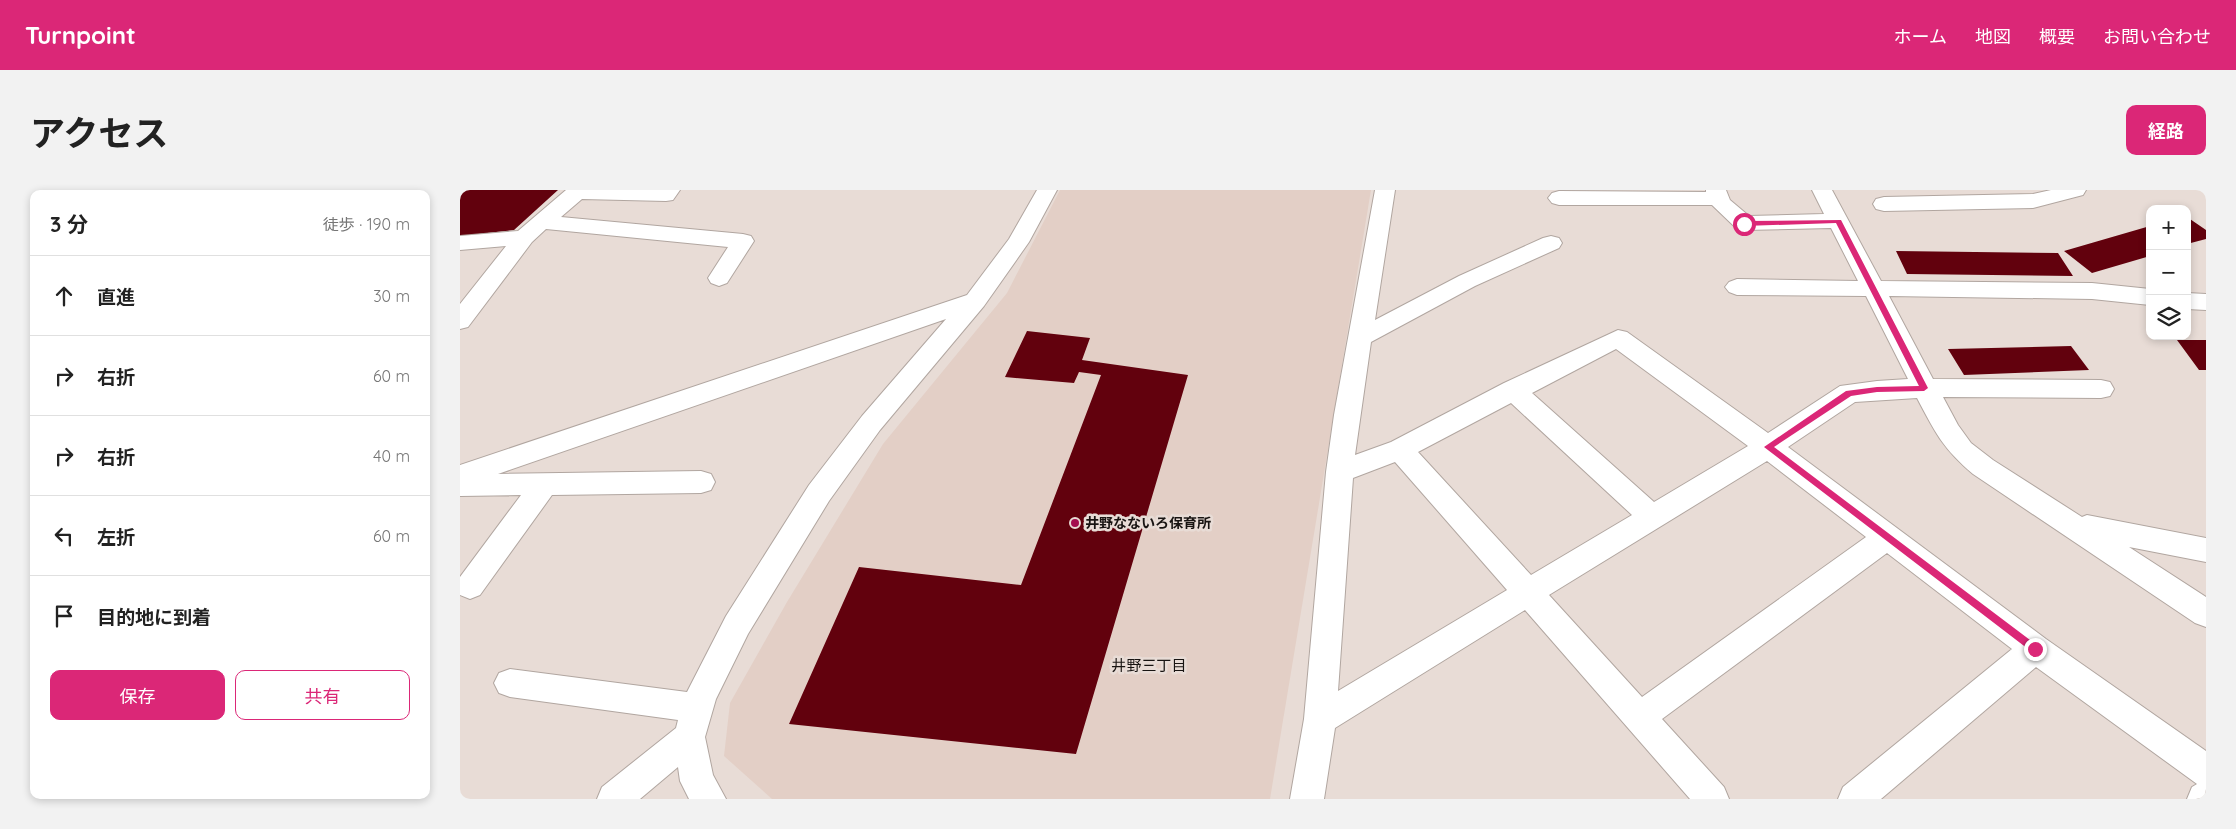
<!DOCTYPE html>
<html lang="ja">
<head>
<meta charset="utf-8">
<style>
  body { margin:0; font-family:Quicksand,"Noto Sans JP",sans-serif; background:#f2f2f2; color:#222 }
  .controls { position:absolute; right:15px; top:15px; display:grid; overflow:hidden; border-radius:10px; box-shadow:0 2px 8px #0003 }
  .controls button { width:45px; height:45px; display:grid; place-items:center; padding:0; border:0; border-bottom:1px solid #e0e0e0; background:#fff; color:#222; font:25px sans-serif }
  .stop { position:absolute; width:15px; height:15px; margin:-11px; border:4px solid #db2777; border-radius:50%; background:#fff }
  .stop.end { background:#db2777; border-color:#fff; box-shadow:0 1px 5px #0008 }
  .list { margin:0; padding:0; list-style:none }
  h2 { display:flex; justify-content:space-between; align-items:center; height:65px; margin:0; padding:0 20px; font-size:21px }
  h2 small { font-size:16px; font-weight:400; color:#767676 }
  .list li { display:grid; grid-template-columns:32px 1fr auto; gap:15px; align-items:center; box-sizing:border-box; height:80px; padding:0 20px; border-top:1px solid #e0e0e0 }
  .list b { display:block; font-size:19px; white-space:nowrap }
  .list em { font-size:16px; font-style:normal; color:#767676 }
  .actions { display:flex; gap:10px; padding:15px 20px }
  .actions a { flex:1; padding:11px 0; border:1px solid #db2777; border-radius:10px; text-align:center; font-size:18px; color:#db2777 }
  .actions .main { background:#db2777; color:#fff }
  .icon { flex:none; width:28px; height:28px; fill:none; stroke:currentColor; stroke-width:2; stroke-linecap:round; stroke-linejoin:round }
  .map { position:relative; flex:none; width:1746px; height:609px; overflow:hidden; border-radius:10px }
  header { display:flex; align-items:center; gap:30px; box-sizing:border-box; height:70px; padding:0 25px; background:#db2777; color:#fff }
  header strong { font-size:24px }
  nav { display:flex; gap:28px; margin-inline-start:auto; font-size:18px }
  .intro { display:flex; align-items:center; justify-content:space-between; box-sizing:border-box; height:120px; padding:0 30px }
  h1 { margin:0; font-size:35px }
  .button { padding:12px 22px; border-radius:10px; background:#db2777; color:#fff; font-size:18px; font-weight:700 }
  main { display:flex; gap:30px; padding:0 30px }
  aside { flex:1; background:#fff; border-radius:10px; box-shadow:0 2px 8px #0003 }
  .map>svg:first-child { display:block }
  .built { fill:#e3cfc6 }
  .building { fill:#62010d }
  .lines { fill:none; stroke-linecap:round; stroke-linejoin:round }
  .minor-casing { stroke:#b1a6a0; stroke-width:2 }
  .minor { fill:#fff; fill-rule:evenodd }
  .route { fill:#db2777 }
  .poi-dot { fill:#a30e4e; stroke:#e8dcd6; stroke-width:2 }
  .labels { text-anchor:middle; dominant-baseline:central; stroke-width:5; stroke-linejoin:round; paint-order:stroke }
  .poi-label { font-size:14px; font-weight:bold; fill:#181412; stroke:#e8dcd6; text-anchor:start }
  .neighbourhood-label { font-size:15px; fill:#181412; stroke:#e8dcd6 }
</style>
</head>
<body>
<header>
<strong>Turnpoint</strong>
<nav><a>ホーム</a><a>地図</a><a>概要</a><a>お問い合わせ</a></nav>
</header>
<div class="intro"><h1>アクセス</h1><a class="button">経路</a></div>
<main>
<aside>
<h2>3 分<small>徒歩 · 190 m</small></h2>
<ul class="list">
<li><svg class="icon" aria-label="ahead" viewBox="0 0 24 24"><path d="M12 20V5M6 11l6-6 6 6"/></svg><div><b>直進</b></div><em>30 m</em></li>
<li><svg class="icon" aria-label="right" viewBox="0 0 24 24"><path d="M7 20v-9h11M14 6l5 5-5 5"/></svg><div><b>右折</b></div><em>60 m</em></li>
<li><svg class="icon" aria-label="right" viewBox="0 0 24 24"><path d="M7 20v-9h11M14 6l5 5-5 5"/></svg><div><b>右折</b></div><em>40 m</em></li>
<li><svg class="icon" aria-label="left" viewBox="0 0 24 24"><path d="M17 20v-9H6M10 6l-5 5 5 5"/></svg><div><b>左折</b></div><em>60 m</em></li>
<li><svg class="icon" aria-label="arrive" viewBox="0 0 24 24"><path d="M6 21V4h12l-3 4 3 4H6"/></svg><div><b>目的地に到着</b></div></li>
</ul>
<div class="actions"><a class="main">保存</a><a>共有</a></div>
</aside>
<div class="map">
<svg width="1746" height="609" viewBox="0 0 1746 609">
  <rect width="100%" height="100%" fill="#e8dcd6"/>
  <path class="built" d="M600,0H911L810,609H312L264,566L270,513L327,412L423,254L547,103Z"/>
  <path class="building" d="M0,0H98L54,40L0,46Z
    M1727,27L1746,40V49L1727,54Z
    M1690,36V66L1632,83L1604,61Z
    M1436,61L1598,63L1613,86L1447,84Z
    M567,141L630,148L622,170L728,185L616,564L329,534L399,377L561,395L641,185L619,182L614,193L545,187Z
    M1717,150H1746V180H1739Z
    M1611,156L1629,180L1504,185L1488,159Z"/>
  <g class="lines">
    <defs>
      <path id="minor" d="M106,0H220L213,10L206,11L122,9L101,27L283,44L291,46L294,51L267,93L259,96L251,93L248,88L268,57L86,39L72,52L8,137L0,139V114L46,56L0,60V46L58,41Z
        M577,0H597L569,52L524,116L420,240L369,311L288,444L256,509L245,547L253,585L266,609H229L220,591L218,577L180,609H137L142,597L216,538L218,530L50,507L39,503L34,493L39,483L50,479L227,502L266,426L349,295L402,226L486,129L38,284L241,281L251,284L255,292L251,300L241,303L92,305L20,405L10,409L0,405V387L61,305L0,306V275L507,105L549,49Z
        M915,0H935L915,130L999,86L1083,48L1091,46L1099,48L1102,53L1099,58L1015,96L911,152L895,265L931,252L1044,193L1158,140L1167,142L1308,243L1380,196L1417,191L1448,189L1406,106L1277,105L1269,102L1265,97L1269,92L1277,89L1398,91L1371,38L1284,40L1276,38L1252,15H1099L1092,13L1088,8L1092,3L1099,1L1246,2V0H1266L1270,10L1289,26L1364,24L1352,0H1372L1421,91L1632,93L1690,99V115L1632,109L1429,106L1473,189L1641,190L1650,192L1654,199L1650,206L1641,208L1483,207L1498,235L1511,253L1533,270L1622,327L1627,325L1746,348V372L1669,357L1746,407V437L1735,433L1513,284C1483,259 1475,242 1457,208L1395,212L1328,257L1586,449L1746,561V609H1727L1732,597L1737,594L1576,477L1421,609H1378L1383,597L1552,459L1427,363L1202,529L1264,597L1269,609H1230L1065,420L875,538L864,609H830L844,529L866,282L874,225ZM1156,159L1288,256L1194,312L1072,203ZM1051,213L1172,325L1071,385L958,262ZM1307,271L1406,347L1182,507L1089,405ZM935,272L1047,400L878,501L893,288Z
        M1591,0H1626L1623,5L1573,18L1424,21L1416,19L1413,14L1416,9L1424,7L1573,4Z
        M1727,103L1746,104V120L1727,119Z"/>
    </defs>
    <use href="#minor" class="minor-casing"/>
    <use href="#minor" class="minor"/>
  </g>
  <path class="route" d="M1381,30L1468,198L1464,201L1417,202L1391,206L1314,257L1578,456V462H1572L1304,257L1386,201L1417,197L1459,196L1376,33L1284,36L1280,34L1284,31Z"/>
  <circle class="poi-dot" cx="615" cy="333" r="5"/>
  <g class="labels">
    <g class="poi-label">
      <text x="625" y="333">井野なないろ保育所</text>
    </g>
    <g class="neighbourhood-label">
      <text x="689" y="475">井野三丁目</text>
    </g>
  </g>
</svg>
<div class="controls">
<button>+</button>
<button>−</button>
<button><svg class="icon" aria-label="layers" viewBox="0 0 24 24"><path d="M12 4l9 5-9 5-9-5zM3 14l9 5 9-5"/></svg></button>
</div>
<div class="stop" style="left:1284px;top:34px"></div>
<div class="stop end" style="left:1575px;top:459px"></div>
</div>
</main>
</body>
</html>
